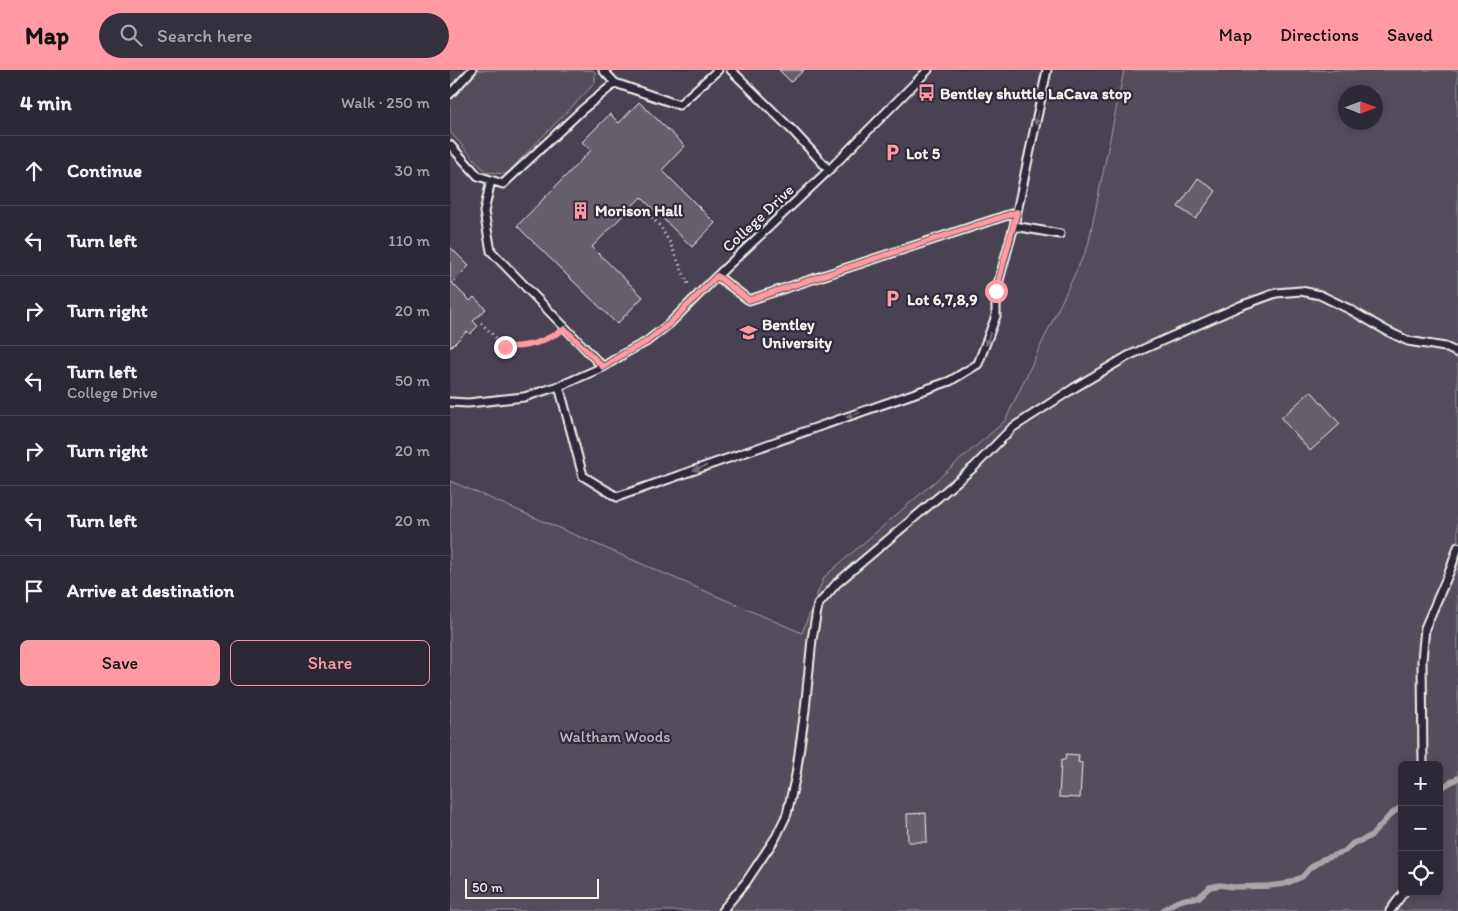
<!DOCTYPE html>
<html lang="en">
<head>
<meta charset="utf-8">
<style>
  body { margin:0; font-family:Itim,sans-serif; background:#34303d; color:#f1f3f6 }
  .controls { position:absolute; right:15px; bottom:15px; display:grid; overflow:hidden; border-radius:8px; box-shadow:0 2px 8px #0003 }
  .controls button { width:45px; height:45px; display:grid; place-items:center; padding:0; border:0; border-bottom:1px solid #484450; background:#2c2835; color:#f1f3f6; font:25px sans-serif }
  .compass { position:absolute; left:888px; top:15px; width:45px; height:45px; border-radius:50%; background:#2c2835; box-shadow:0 2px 8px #0003; rotate:90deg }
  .scale { position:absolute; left:15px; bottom:12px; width:134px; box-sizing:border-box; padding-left:5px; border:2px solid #f4f1e8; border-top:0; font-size:14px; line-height:18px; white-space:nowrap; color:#f4f1e8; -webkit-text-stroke:4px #2f2a3d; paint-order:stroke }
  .stop { position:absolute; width:15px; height:15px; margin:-11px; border:4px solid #ff9aa2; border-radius:50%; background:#fff }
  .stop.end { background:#ff9aa2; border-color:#fff; box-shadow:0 1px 5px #0008 }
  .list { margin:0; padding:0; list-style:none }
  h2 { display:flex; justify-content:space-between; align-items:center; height:65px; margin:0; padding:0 20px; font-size:21px }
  h2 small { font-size:16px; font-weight:400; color:#a6a6ad }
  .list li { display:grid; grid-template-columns:32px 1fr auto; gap:15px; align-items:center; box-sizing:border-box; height:70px; padding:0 20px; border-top:1px solid #484450 }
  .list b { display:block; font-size:19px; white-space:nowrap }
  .list p { margin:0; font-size:16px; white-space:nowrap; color:#a6a6ad }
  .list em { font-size:16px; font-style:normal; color:#a6a6ad }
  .actions { display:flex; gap:10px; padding:15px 20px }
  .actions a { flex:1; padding:11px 0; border:1px solid #ff9aa2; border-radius:8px; text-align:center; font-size:18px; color:#ff9aa2 }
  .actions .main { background:#ff9aa2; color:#111 }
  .icon { flex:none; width:28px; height:28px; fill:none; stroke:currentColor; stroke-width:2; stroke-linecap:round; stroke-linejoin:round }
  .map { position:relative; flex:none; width:1008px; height:841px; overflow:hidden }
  header { display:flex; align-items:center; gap:30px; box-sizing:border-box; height:70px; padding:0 25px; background:#ff9aa2; color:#111 }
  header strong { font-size:24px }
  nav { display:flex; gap:28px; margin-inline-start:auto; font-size:18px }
  .search { width:350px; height:45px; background:#34303d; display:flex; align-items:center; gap:12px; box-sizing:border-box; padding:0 18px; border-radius:28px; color:#a6a6ad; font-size:19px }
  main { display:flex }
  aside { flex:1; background:#2c2835 }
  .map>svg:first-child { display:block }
  .built { fill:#484352 }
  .green { fill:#534e5c; stroke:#a4a0a2; fill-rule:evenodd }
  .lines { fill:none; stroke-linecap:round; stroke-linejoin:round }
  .stream { stroke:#aaa6a7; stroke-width:5.5 }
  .building { fill:#65616c; stroke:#f4f1e8 }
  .service-casing { stroke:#f4f1e8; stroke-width:11 }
  .path { stroke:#f4f1e8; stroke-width:3; stroke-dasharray:1 4; stroke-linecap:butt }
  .service { stroke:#2f2a3d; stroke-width:7 }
  .oneway { fill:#747079 }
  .route { stroke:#ff9aa2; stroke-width:6 }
  .labels { text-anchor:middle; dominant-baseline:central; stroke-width:4.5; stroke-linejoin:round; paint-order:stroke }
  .poi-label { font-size:16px; font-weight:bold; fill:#f4f1e8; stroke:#2f2a3d; text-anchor:start }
  .street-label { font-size:16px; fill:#f4f1e8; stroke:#2f2a3d }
  .park-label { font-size:16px; fill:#bcb8b7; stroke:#2f2a3d }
</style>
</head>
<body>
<header>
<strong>Map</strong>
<div class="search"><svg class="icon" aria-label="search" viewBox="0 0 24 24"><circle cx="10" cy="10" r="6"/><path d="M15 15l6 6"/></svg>Search here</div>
<nav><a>Map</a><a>Directions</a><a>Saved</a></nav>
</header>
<main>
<aside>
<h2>4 min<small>Walk · 250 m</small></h2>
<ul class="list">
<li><svg class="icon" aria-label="ahead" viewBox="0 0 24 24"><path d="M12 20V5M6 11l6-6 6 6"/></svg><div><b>Continue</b></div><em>30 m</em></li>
<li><svg class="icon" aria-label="left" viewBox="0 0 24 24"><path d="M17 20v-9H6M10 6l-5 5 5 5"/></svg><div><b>Turn left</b></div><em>110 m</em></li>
<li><svg class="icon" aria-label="right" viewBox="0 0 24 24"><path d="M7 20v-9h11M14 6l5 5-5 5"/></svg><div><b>Turn right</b></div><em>20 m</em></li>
<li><svg class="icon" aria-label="left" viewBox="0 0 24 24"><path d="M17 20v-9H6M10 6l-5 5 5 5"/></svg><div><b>Turn left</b><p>College Drive</p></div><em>50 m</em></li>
<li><svg class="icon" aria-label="right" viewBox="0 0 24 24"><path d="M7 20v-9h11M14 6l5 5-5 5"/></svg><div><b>Turn right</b></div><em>20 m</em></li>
<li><svg class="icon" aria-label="left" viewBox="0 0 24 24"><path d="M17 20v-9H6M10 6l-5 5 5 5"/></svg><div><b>Turn left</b></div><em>20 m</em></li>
<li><svg class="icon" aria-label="arrive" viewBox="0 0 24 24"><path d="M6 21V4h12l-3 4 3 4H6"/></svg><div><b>Arrive at destination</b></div></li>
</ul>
<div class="actions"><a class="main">Save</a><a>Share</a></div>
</aside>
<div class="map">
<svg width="1008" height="841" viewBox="0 0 1008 841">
  <rect width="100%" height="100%" fill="#3b3647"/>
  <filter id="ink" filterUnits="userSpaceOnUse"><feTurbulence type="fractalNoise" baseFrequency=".02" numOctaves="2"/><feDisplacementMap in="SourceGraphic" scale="10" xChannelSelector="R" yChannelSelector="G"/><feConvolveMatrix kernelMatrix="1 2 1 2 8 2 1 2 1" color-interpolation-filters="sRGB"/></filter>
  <g filter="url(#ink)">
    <path class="built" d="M0,0H674L638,176L555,351L374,507L352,563L0,411Z"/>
    <path class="green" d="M25,0H143L145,2V13L56,104L36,102L0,62V25Z
      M674,0H1008V841H0V411L352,563L374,507L555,351L638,176ZM896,22H926V52H896ZM952,695H989V822H952Z"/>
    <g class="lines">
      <path class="stream" d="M989,719L1008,708
        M712,841C723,832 734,827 748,828L760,817L770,815L783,817L818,816L835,814L852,807L860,798L873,789L895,781L903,773L913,770L922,765L940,745L952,736"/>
    </g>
    <path class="building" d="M329,0H354L341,12Z
      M189,32L235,76L212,100L265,153L242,177L191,127L142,177L193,227L167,254L67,156L141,80L132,72L160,44L169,53Z
      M748,108L766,121L746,149L728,137Z
      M0,177L19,196L2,213L20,231L24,227L36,239L23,251L28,256L20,264L17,261L0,278Z
      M861,321L890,354L860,381L831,348Z
      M616,684L629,685L628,692L632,693L630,728L609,727L611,690H615Z
      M476,743L477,772H458L457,744Z"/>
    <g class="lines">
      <defs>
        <path id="service" d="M153,0L165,13L229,35L268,0
          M281,0L344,62L379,100
          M0,24L22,0
          M0,75L28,106L53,114L132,40L165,13
          M41,110L34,142L41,181L153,297
          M564,156L610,164
          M267,206L299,230L567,142
          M109,316L133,406L167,427L500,311L528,294L546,246V221L564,156L597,0
          M0,332L18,333L74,327L112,315L153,297L175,283L196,272L219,254L267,206L379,100L478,0
          M973,695L972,590L975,558L1001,498L1008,477
          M272,841L296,812L326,767L337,744L346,705L355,640L362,569L368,535L387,513L524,397L562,358L624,318L678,286L790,236L826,223L851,221L870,225L899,239L937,261L958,271L995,277L1008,283
          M940,841L954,822"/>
      </defs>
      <use href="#service" class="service-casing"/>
      <path class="path" d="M191,137L210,156L220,173L239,216
        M31,253L55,277C74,277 89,274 105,264"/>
      <use href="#service" class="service"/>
    </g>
    <defs><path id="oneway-solid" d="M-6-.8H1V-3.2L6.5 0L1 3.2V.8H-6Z" transform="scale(1.25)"/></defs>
    <g class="oneway">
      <use href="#oneway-solid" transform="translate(587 48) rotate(102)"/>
      <use href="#oneway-solid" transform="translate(538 269) rotate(111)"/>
      <use href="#oneway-solid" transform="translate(403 345) rotate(161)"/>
      <use href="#oneway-solid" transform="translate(250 398) rotate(161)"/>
    </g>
  </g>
  <g class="lines" filter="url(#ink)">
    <path class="route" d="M55,277C82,277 92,272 115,259L153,297L175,283L196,272L219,254L267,206L299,230L567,142L546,221"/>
  </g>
  <defs>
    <symbol id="bus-bare" viewBox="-9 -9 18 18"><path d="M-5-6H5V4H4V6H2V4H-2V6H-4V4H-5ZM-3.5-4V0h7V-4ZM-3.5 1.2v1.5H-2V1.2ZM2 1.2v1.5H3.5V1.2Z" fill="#ff9aa2" stroke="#2f2a3d" stroke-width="2.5" paint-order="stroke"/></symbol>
    <symbol id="parking-bare" viewBox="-9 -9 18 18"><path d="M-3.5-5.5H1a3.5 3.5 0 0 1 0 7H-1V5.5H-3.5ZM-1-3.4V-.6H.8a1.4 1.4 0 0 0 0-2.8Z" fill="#ff9aa2" stroke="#2f2a3d" stroke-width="2.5" paint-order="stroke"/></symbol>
    <symbol id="building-bare" viewBox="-9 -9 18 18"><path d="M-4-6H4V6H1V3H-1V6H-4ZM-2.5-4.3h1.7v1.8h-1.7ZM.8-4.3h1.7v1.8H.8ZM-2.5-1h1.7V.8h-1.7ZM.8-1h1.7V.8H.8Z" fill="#ff9aa2" stroke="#2f2a3d" stroke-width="2.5" paint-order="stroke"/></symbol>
    <symbol id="university-bare" viewBox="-9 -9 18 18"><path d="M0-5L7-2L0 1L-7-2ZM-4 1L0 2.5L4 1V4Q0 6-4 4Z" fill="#ff9aa2" stroke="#2f2a3d" stroke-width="2.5" paint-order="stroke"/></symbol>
  </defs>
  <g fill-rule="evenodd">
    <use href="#bus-bare" x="464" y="10" width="25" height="25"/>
    <use href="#parking-bare" x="430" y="70" width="25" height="25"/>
    <use href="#building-bare" x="118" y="128" width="25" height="25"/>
    <use href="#parking-bare" x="430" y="216" width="25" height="25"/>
    <use href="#university-bare" x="286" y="250" width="25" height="25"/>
  </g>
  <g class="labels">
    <g class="poi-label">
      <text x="490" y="23">Bentley shuttle LaCava stop</text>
      <text x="456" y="83">Lot 5</text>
      <text x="145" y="140">Morison Hall</text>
      <text x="457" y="229">Lot 6,7,8,9</text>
      <text x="312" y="254">Bentley<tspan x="312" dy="18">University</tspan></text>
    </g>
    <g class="street-label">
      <text transform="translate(308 148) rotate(-43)">College Drive</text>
    </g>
    <g class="park-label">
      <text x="165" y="666">Waltham Woods</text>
    </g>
  </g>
</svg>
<div class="controls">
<button>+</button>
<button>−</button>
<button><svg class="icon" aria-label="locate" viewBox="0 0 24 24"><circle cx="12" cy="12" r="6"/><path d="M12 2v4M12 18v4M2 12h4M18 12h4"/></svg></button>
</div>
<svg class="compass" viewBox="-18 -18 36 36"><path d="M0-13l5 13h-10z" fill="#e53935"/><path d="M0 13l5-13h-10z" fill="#a6a6ad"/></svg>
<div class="scale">50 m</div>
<div class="stop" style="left:546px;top:221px"></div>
<div class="stop end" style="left:55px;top:277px"></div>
</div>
</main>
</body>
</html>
